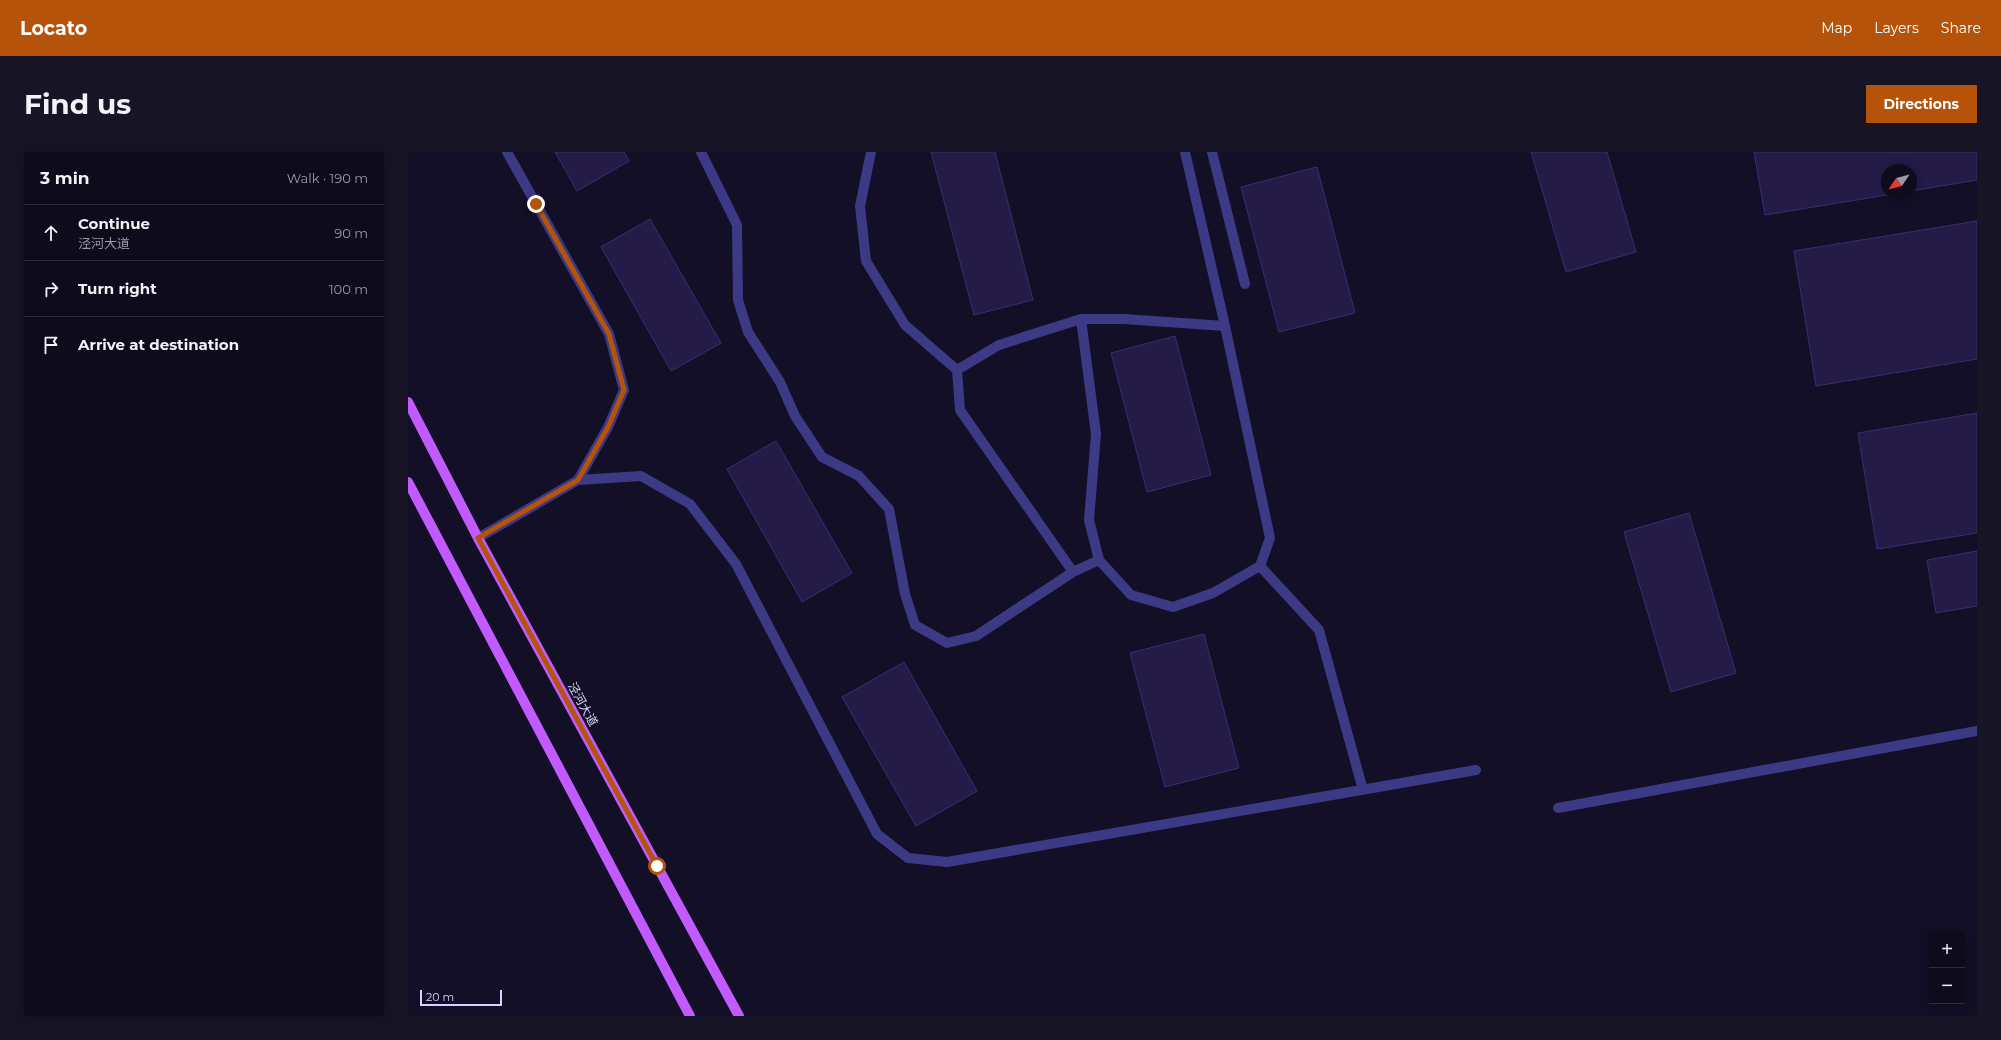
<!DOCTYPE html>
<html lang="en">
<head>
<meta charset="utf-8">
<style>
  body { margin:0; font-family:Montserrat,"Noto Sans SC",sans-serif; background:#171425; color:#f1f3f6 }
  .controls { position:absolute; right:12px; bottom:12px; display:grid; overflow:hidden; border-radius:0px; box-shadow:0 2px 10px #0003 }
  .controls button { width:36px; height:36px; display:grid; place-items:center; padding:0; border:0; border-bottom:1px solid #2e2b3b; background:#0e0b1c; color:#f1f3f6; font:20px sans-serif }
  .compass { position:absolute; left:1473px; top:12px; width:36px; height:36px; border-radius:50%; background:#0e0b1c; box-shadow:0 2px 10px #0003; rotate:235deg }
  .scale { position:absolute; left:12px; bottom:10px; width:82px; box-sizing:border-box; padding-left:4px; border:2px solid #d9d4ff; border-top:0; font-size:11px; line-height:14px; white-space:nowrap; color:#d9d4ff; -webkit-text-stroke:3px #130f26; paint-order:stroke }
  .stop { position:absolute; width:12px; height:12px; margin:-9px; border:3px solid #b45309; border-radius:50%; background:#fff }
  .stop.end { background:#b45309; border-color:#fff; box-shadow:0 1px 4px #0008 }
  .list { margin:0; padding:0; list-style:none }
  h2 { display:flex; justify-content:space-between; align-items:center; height:52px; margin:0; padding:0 16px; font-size:17px }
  h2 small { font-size:13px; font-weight:400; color:#9b9ba3 }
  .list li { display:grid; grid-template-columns:26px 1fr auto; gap:12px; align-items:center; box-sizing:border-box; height:56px; padding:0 16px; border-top:1px solid #2e2b3b }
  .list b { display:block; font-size:15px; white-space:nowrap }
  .list p { margin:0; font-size:13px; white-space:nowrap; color:#9b9ba3 }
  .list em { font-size:13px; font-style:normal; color:#9b9ba3 }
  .icon { flex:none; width:22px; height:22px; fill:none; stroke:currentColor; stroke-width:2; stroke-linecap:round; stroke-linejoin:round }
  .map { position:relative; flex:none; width:1569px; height:864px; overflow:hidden; border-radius:0px }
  header { display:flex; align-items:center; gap:24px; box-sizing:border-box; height:56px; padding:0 20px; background:#b45309; color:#fff }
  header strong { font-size:19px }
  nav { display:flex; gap:22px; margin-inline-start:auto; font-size:14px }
  .intro { display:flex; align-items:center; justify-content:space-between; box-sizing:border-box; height:96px; padding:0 24px }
  h1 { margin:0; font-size:28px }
  .button { padding:10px 18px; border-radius:0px; background:#b45309; color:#fff; font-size:14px; font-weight:700 }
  main { display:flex; gap:24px; padding:0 24px }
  aside { flex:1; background:#0e0b1c; border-radius:0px; box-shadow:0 2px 10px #0003 }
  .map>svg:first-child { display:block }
  .building { fill:#241b47; stroke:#3b2d73 }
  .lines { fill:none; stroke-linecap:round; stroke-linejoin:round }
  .minor { stroke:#3d3a85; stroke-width:10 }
  .primary { stroke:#c25bff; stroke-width:10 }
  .route { stroke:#b45309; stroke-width:5 }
  .labels { text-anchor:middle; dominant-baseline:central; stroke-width:3.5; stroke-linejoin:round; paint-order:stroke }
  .street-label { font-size:12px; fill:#d9d4ff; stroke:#130f26 }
</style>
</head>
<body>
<header>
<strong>Locato</strong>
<nav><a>Map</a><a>Layers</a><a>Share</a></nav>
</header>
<div class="intro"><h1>Find us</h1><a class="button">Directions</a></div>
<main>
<aside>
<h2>3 min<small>Walk · 190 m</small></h2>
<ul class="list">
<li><svg class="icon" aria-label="ahead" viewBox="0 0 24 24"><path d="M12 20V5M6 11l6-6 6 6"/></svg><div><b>Continue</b><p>泾河大道</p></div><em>90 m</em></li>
<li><svg class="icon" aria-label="right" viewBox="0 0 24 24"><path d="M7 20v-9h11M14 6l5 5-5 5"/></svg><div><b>Turn right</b></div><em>100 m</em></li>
<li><svg class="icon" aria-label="arrive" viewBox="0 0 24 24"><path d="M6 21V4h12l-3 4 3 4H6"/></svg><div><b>Arrive at destination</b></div></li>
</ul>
</aside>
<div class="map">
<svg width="1569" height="864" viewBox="0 0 1569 864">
  <rect width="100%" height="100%" fill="#130f26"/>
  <path class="building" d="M147,0H216L221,9L169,39Z
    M523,0H587L625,148L566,163Z
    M1123,0H1199L1228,100L1158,120Z
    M1346,0H1569V28L1503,39V18H1479V42H1485L1357,63Z
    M909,15L947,161L871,180L833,35Z
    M242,67L313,191L263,219L193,95Z
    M1569,69V207L1408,234L1386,99Z
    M767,184L803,323L739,340L703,201Z
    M1569,261V381L1469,397L1450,281Z
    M368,289L444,421L394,450L319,317Z
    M1281,361L1328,521L1263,540L1216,380Z
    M1569,399V454L1528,461L1519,408Z
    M796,482L831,616L757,635L722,501Z
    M496,510L569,639L508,674L434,545Z"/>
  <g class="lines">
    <path class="minor" d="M99,0L201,182L216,238L200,275L170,328
      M293,0L329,73L330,148L340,180L372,230L387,264L414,305L451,324L481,357L497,442L507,473L539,491L568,484L665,420L691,408
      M463,0L452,54L458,109L497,173L549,218L552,258L665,420
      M804,0L837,132
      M673,167L688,282L681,368L691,408L723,443L765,455L805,441L852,414L862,386L817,174L777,0
      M549,218L591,193L673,167H716L817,174
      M70,386L170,328L233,324L282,352L328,412L469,682L500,706L539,710L1068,618
      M852,414L911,478L955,638
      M1150,656L1569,579"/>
    <path class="primary" d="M0,250L70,386L331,864
      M0,330L282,864"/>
  </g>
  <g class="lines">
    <path class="route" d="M128,52L201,182L216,238L200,275L170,328L70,386L249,714"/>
  </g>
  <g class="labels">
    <g class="street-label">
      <text transform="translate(175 552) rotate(61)">泾河大道</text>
    </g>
  </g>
</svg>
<div class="controls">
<button>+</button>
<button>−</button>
</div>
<svg class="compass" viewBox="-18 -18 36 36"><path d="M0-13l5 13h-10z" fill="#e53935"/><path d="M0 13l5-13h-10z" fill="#9b9ba3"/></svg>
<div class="scale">20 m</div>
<div class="stop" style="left:249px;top:714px"></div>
<div class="stop end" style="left:128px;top:52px"></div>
</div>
</main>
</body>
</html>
